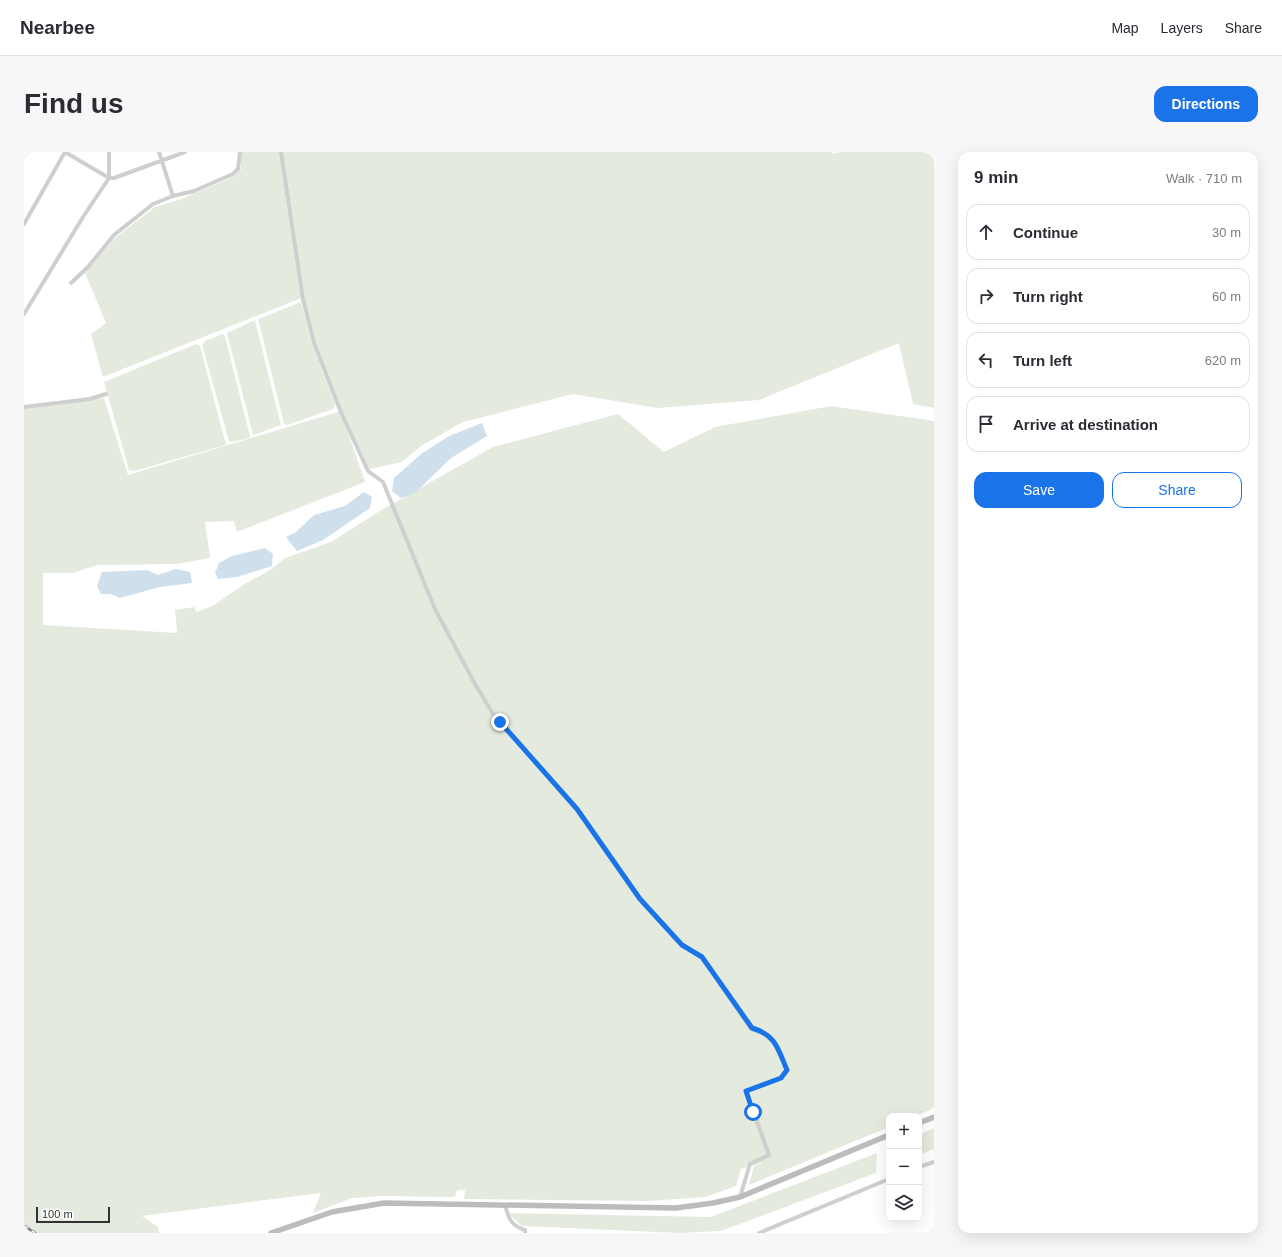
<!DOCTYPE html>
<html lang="en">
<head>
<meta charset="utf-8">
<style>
  body { margin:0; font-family:Helvetica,sans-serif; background:#f7f7f7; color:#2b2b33 }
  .controls { position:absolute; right:12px; bottom:12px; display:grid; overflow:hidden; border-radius:8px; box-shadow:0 4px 16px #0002 }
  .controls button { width:36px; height:36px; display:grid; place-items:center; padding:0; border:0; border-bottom:1px solid #e1e1e2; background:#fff; color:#2b2b33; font:20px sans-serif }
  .scale { position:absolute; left:12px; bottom:10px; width:74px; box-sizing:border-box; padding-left:4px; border:2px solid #323232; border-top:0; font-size:11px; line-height:14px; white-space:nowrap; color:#323232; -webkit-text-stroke:3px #fff; paint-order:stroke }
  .stop { position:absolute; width:12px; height:12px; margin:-9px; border:3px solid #1a73e8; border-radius:50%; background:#fff }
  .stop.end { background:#1a73e8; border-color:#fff; box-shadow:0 1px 4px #0008 }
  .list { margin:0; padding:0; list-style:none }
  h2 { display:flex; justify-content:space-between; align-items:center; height:52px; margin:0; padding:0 16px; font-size:17px }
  h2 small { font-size:13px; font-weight:400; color:#7c7c81 }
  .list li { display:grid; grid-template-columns:26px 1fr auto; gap:12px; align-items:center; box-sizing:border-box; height:56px; margin:0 8px 8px; padding:0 8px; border:1px solid #e1e1e2; border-radius:12px }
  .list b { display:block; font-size:15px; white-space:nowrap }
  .list em { font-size:13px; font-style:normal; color:#7c7c81 }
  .actions { display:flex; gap:8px; padding:12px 16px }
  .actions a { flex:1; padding:9px 0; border:1px solid #1a73e8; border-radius:12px; text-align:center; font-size:14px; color:#1a73e8 }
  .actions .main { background:#1a73e8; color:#fff }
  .icon { flex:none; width:22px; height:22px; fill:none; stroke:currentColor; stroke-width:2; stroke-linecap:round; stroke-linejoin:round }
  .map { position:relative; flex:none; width:910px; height:1081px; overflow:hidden; border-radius:12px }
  header { display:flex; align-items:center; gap:24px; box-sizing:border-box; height:56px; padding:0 20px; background:#fff; border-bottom:1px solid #e1e1e2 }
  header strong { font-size:19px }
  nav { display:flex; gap:22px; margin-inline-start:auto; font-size:14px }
  .intro { display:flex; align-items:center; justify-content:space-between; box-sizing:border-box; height:96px; padding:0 24px }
  h1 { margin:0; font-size:28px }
  .button { padding:10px 18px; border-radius:12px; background:#1a73e8; color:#fff; font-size:14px; font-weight:700 }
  main { display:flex; gap:24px; padding:0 24px }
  aside { flex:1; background:#fff; border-radius:12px; box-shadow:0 4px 16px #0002 }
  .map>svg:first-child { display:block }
  .green { fill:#e4ebde }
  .water { fill:#cfdfec }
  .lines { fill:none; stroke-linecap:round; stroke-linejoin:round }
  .minor { stroke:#cfcfcf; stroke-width:4 }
  .secondary { stroke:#bcbcbc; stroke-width:5.5 }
  .rail-casing { stroke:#878787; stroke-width:3 }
  .rail { stroke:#fff; stroke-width:1.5; stroke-dasharray:4.5; stroke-linecap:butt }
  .route { stroke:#1a73e8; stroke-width:5 }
</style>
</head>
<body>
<header>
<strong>Nearbee</strong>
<nav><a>Map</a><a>Layers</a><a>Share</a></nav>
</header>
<div class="intro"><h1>Find us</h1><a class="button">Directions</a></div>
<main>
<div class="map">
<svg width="910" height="1081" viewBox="0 0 910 1081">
  <rect width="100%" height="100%" fill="#fff"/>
  <path class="green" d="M217,0H808L809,2L816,0H910V256L889,252L875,191L735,248L634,256L549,242L439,270L397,294L378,310L345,317L317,256L291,190L280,145L79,225L67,182L82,171L61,121L92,85L131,55L157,47L209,25L217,17Z
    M277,150L288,192L311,252L309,257L263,273L260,272L234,167Z
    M231,168L257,273L229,283L203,181Z
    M199,182L201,184L226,284L225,286L208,290L205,289L178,193L181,189Z
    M172,192L176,194L202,293L110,319L105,318L80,230Z
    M80,246L104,323L317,259L341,330L213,380L210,369L181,370L186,406L153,412L74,413L49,421H19V473L153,481L151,458L170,455L173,460L190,453L219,433L246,418L261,406L307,390L359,357L469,295L594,262L640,300L691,275L807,254L910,269V956L892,964H865V975L725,1033L730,1014L740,1010L717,1017L712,1034L682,1045L625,1049L440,1047L441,1038H433L431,1045L357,1044L328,1046L289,1061L297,1041L118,1064L134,1075L135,1081H0V257Z
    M910,976V997L895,1003V983Z
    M853,1001L852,1021L697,1079L656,1081L498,1074L484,1061L687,1065Z"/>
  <path class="water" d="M458,271L463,284L427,306L391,341L377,346L368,339L370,326L397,302L425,284Z
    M340,340L348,345L346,356L299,388L273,399L262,385L272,380L290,363L321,354Z
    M241,396L249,402L248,414L213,425L194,427L191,421L195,411L208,404Z
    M152,417L166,420L168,431L136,435L96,446L86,442H77L73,434L78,420L123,418L134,423Z"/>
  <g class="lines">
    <path class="minor" d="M41,0L85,26
      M85,0V26
      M135,0L149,44
      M257,0L279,147L290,191L316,258L344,319L359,330L411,457L451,532L469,562L553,657L616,747L658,793L678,805L727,877C752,883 754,897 763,918L757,926L722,939L745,1003L726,1012L716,1045
      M85,26H90L161,0
      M0,72L41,0
      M47,131L64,115L90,83L129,52L149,44L170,39L209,22L214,17L216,0
      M0,162L59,65L85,26
      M0,255L66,247L82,242
      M895,1015L910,1010
      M481,1053C485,1067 486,1073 501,1078V1081
      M735,1081L865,1027"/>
    <path class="secondary" d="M895,971L910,965
      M247,1081L308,1060L360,1051L652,1056L689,1051L716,1045L865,983"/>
    <defs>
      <path id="rail" d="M0,1074L11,1081"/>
    </defs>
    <use href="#rail" class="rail-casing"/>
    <use href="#rail" class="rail"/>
  </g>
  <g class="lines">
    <path class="route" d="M476,570L553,657L616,747L658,793L678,805L728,876C752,883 754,897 763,918L757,926L722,939L729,960"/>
  </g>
</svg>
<div class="controls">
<button>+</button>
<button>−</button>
<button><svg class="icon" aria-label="layers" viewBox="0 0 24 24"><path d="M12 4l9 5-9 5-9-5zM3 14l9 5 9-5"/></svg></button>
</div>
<div class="scale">100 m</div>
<div class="stop" style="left:729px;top:960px"></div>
<div class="stop end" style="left:476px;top:570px"></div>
</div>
<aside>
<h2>9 min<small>Walk · 710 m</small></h2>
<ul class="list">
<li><svg class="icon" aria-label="ahead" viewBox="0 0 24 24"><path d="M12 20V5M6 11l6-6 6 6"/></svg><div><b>Continue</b></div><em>30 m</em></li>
<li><svg class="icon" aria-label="right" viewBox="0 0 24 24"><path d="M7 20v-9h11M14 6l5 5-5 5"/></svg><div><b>Turn right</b></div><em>60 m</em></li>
<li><svg class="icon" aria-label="left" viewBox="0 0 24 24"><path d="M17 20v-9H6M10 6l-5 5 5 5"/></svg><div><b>Turn left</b></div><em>620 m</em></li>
<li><svg class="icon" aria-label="arrive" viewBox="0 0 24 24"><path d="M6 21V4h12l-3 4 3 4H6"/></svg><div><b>Arrive at destination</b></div></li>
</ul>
<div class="actions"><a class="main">Save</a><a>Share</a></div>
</aside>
</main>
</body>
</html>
